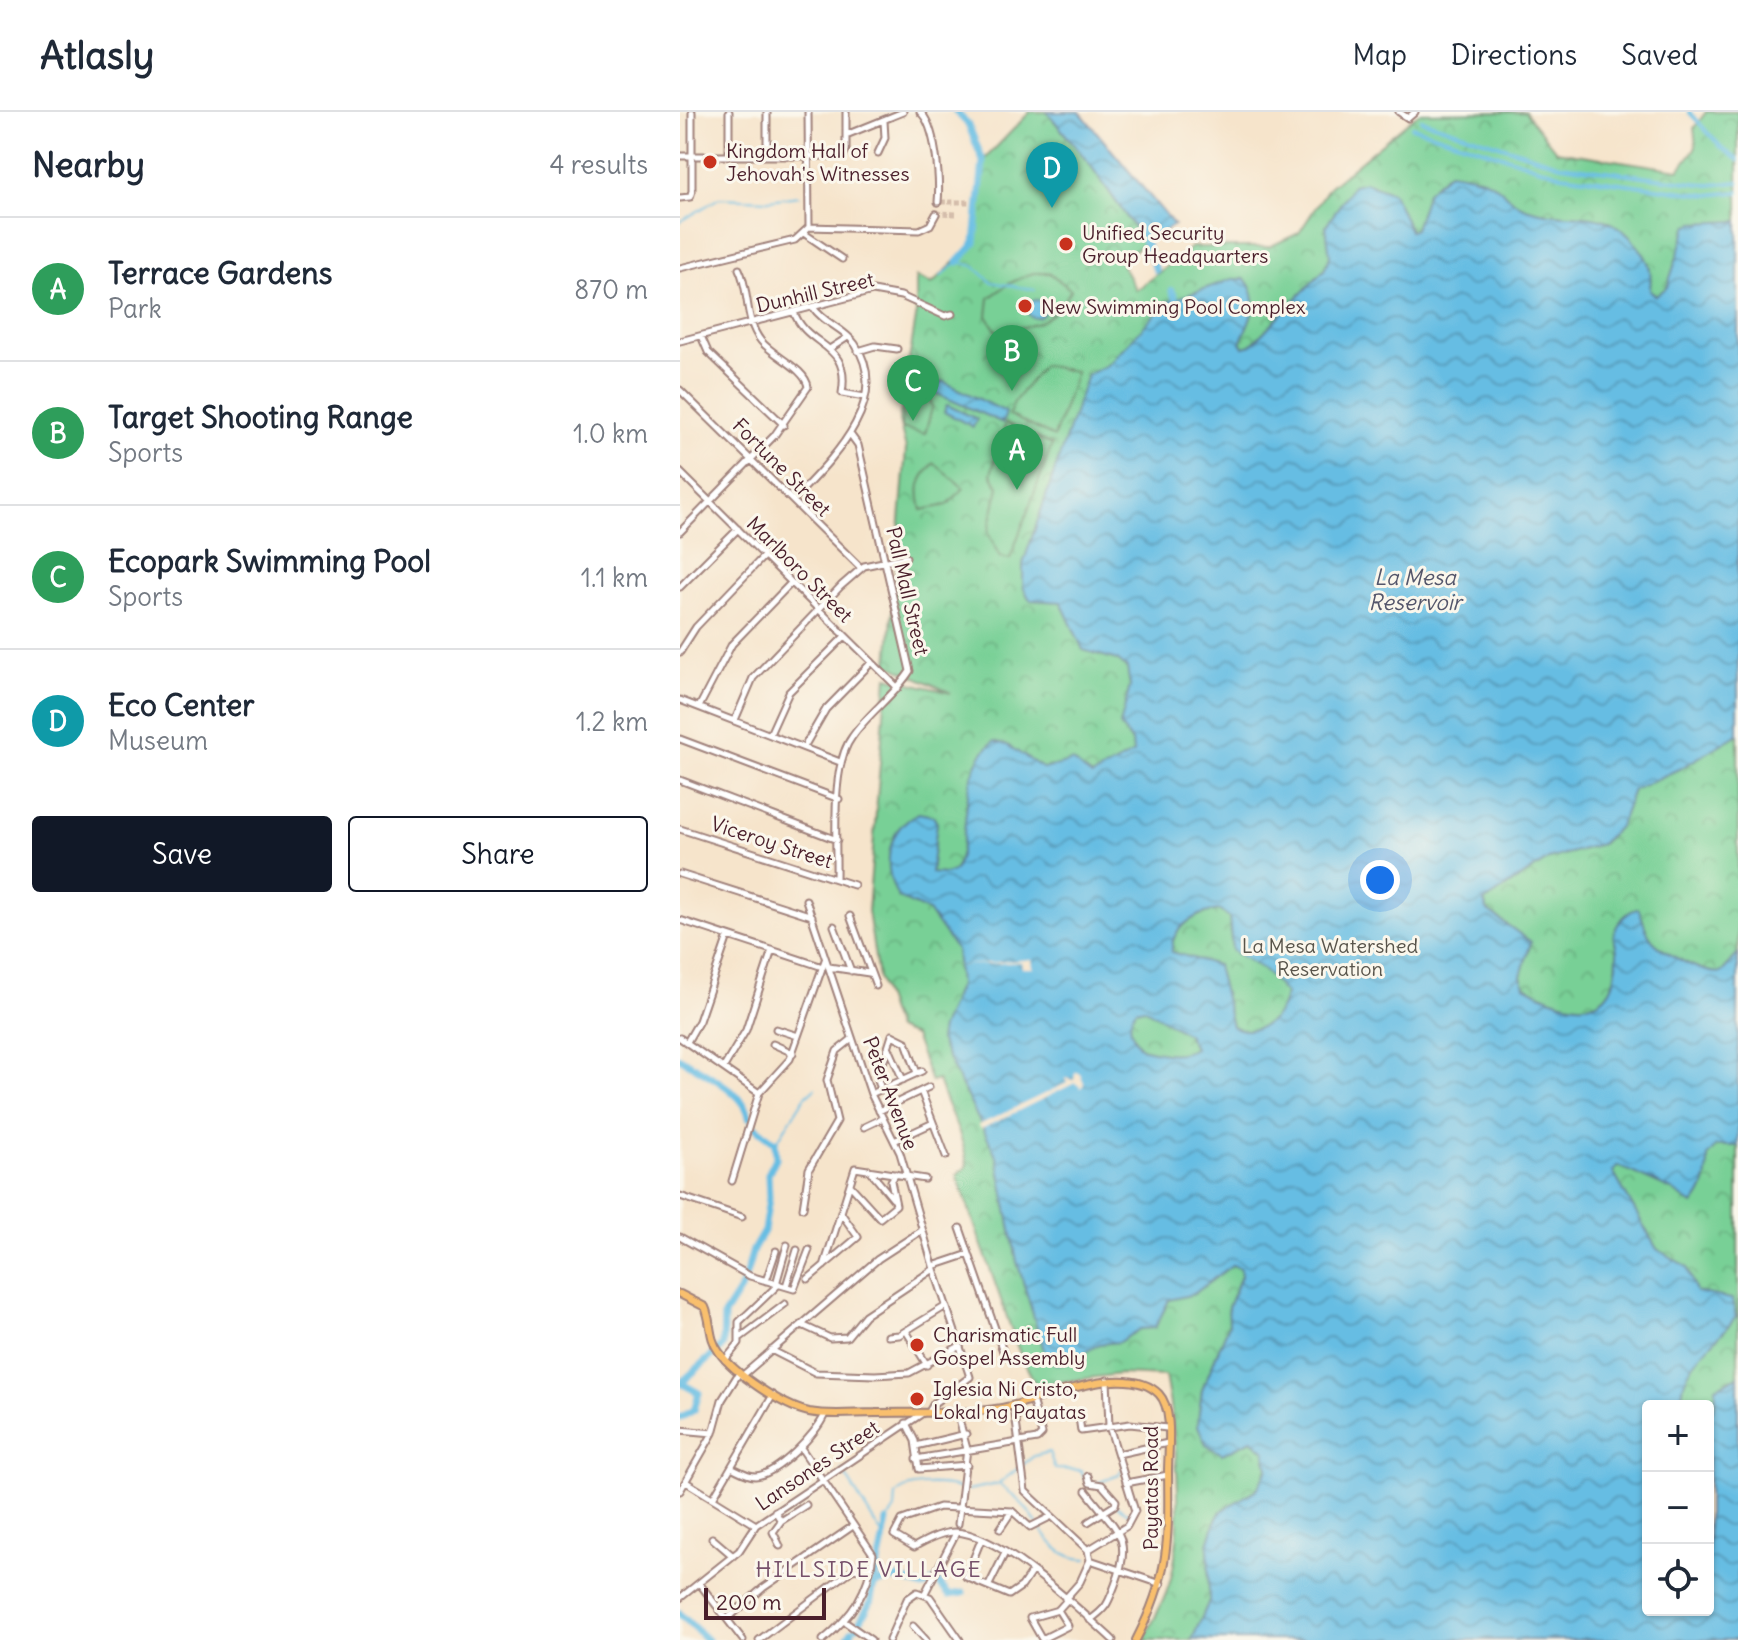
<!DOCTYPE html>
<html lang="en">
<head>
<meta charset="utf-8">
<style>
  body { margin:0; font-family:Delius,sans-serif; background:#f2f2f3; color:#1f2937 }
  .controls { position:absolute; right:24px; bottom:24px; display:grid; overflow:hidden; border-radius:8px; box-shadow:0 2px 6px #0004 }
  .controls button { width:72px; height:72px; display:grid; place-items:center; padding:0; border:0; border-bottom:2px solid #e0e1e3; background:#fff; color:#1f2937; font:40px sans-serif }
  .scale { position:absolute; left:24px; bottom:20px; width:122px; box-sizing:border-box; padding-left:8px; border:4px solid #4a1f2b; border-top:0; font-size:22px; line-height:28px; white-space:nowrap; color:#4a1f2b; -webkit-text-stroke:6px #fbf7ec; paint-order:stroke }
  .you { position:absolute; left:700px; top:768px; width:28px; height:28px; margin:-20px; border:6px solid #fff; border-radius:50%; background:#1a73e8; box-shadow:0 0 0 12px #1a73e833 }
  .badge { display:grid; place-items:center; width:52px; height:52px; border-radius:50%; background:#111827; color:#fff; font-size:26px; font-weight:700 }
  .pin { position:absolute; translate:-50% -66px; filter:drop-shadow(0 2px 4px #0008) }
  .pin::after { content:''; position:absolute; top:42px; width:28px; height:24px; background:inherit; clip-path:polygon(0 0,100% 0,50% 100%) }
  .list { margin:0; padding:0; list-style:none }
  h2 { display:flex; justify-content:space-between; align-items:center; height:104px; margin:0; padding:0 32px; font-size:34px }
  h2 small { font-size:26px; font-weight:400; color:#747a83 }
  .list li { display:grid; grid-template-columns:52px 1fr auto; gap:24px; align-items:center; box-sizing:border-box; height:144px; padding:0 32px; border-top:2px solid #e0e1e3 }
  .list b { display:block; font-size:30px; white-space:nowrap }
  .list p { margin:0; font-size:26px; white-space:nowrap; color:#747a83 }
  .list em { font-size:26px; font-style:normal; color:#747a83 }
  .actions { display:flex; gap:16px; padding:24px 32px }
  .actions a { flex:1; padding:18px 0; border:2px solid #111827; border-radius:8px; text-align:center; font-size:28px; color:#111827 }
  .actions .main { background:#111827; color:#fff }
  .icon { flex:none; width:44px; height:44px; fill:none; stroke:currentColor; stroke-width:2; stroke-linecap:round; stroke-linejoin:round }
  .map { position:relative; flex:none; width:1058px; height:1528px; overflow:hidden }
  header { display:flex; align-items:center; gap:48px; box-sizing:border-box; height:112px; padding:0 40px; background:#fff; border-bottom:2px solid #e0e1e3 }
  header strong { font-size:38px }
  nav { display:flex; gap:44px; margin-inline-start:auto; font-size:28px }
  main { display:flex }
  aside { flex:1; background:#fff }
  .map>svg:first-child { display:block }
  .park { fill:url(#park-crowns); stroke:#617860; stroke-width:2; fill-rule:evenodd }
  .garden { fill:#78d096; stroke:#617860; stroke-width:2 }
  .water { fill:url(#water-waves); stroke:#586e87; stroke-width:2; fill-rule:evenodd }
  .pier { fill:#f6e4cb }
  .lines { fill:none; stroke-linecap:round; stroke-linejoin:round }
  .stream { stroke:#66bde3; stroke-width:2 }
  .canal { stroke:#66bde3; stroke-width:4 }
  .river { stroke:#66bde3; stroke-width:7 }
  .minor-tunnel { stroke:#d4bdab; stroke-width:5; stroke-dasharray:5 2.5; stroke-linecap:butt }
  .minor-casing { stroke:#a0827b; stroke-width:9 }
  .major-casing { stroke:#a0827b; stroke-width:10 }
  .minor { stroke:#fff; stroke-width:5 }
  .major { stroke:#f9bf6d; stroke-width:6 }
  .poi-dot { fill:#c8321e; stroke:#fbf7ec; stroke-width:3 }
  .labels { text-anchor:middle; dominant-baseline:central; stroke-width:6; stroke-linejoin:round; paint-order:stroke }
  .poi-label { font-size:20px; fill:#4a1f2b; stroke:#fbf7ec; text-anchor:start }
  .street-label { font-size:20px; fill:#4a1f2b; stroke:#fbf7ec }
  .park-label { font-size:20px; fill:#58544b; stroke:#fbf7ec }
  .water-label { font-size:22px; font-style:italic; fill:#54566b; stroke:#fbf7ec }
  .neighbourhood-label { font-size:22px; letter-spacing:2px; fill:#76506a; stroke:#fbf7ec }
</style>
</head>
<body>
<header>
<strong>Atlasly</strong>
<nav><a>Map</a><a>Directions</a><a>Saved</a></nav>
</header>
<main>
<aside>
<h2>Nearby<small>4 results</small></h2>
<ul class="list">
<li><span class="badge" style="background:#2e9e5b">A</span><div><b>Terrace Gardens</b><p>Park</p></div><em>870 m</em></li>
<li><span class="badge" style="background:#2e9e5b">B</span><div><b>Target Shooting Range</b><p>Sports</p></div><em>1.0 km</em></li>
<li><span class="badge" style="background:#2e9e5b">C</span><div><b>Ecopark Swimming Pool</b><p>Sports</p></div><em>1.1 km</em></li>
<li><span class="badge" style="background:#0f9aa8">D</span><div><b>Eco Center</b><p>Museum</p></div><em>1.2 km</em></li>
</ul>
<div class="actions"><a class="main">Save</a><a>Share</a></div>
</aside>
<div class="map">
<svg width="1058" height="1528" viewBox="0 0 1058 1528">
  <defs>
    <pattern id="park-crowns" width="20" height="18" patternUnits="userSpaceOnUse" patternTransform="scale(2)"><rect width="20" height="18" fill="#78d096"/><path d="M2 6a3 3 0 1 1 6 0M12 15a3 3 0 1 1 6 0" fill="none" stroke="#69b281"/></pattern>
    <pattern id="water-waves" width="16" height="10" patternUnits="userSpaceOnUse" patternTransform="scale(2)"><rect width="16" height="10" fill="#66bde3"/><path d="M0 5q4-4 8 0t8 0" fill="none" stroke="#5699b8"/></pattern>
  </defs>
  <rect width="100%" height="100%" fill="#fbf7ec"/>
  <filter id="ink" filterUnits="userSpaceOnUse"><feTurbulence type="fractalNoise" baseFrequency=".0125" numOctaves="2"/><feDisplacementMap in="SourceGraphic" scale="16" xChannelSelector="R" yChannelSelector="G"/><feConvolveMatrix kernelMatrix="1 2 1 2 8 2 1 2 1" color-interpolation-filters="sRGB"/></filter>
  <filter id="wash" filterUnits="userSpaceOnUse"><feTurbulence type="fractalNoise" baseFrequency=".006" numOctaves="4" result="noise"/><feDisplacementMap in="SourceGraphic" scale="32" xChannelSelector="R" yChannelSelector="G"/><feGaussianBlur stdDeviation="1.8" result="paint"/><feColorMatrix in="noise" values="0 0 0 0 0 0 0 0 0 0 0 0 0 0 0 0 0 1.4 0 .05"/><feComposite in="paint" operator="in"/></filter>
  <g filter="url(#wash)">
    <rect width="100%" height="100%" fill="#f6e4cb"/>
    <path class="park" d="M350,0H367L409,51L465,131L439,148L456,178L512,135H589L619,121L649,75L739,1L845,0L876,39L999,58L1016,35L1014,16L1026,0H1058V1528H464C473,1508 486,1487 491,1466C505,1409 496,1321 485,1264L440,1262L356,1273L340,1242L277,1063L287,1054C284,1022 267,998 258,968L251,970L234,924L216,917L198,866L188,799L207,565L271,581L208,552L226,337L219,309L236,206V165L252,172L295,131L303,49ZM968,1294H1028V1498H968Z"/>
    <path class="garden" d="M353,161H370L391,178C370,213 356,213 317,220L307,204L309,186L330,171Z
      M363,253L396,260L374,325L329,303L334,290Z
      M229,265L247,271L252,296L245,322L221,316Z
      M326,311L372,333L330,447L320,445L308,421L319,375L311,362Z
      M254,351L284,376L267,393L242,398C237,376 238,368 254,351Z"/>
    <path class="water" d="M367,0H400L494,113L465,131L409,51Z
      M769,60C783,62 805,65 816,74C827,82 832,91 846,96C890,112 923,89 957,133C970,149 972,157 970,178L976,184L987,175L1007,115L1014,111L1058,109V622L1001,656L953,678L940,714L921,732L869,747L804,790L808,799L851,830L841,864L845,874C889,898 938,911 937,841C937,835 934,829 934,823C936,810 947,800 958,796C963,805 964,816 970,825C978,839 1026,864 1042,860L1058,842V1034H1036L1028,1044C1028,1064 1026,1078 1013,1093L992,1078L938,1054L933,1060L977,1137L1007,1155L1016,1180L1052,1187L1056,1205C1036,1233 996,1254 1003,1294H968V1498H1028V1307L1035,1293L1036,1275L1058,1264V1528H512L529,1489L528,1432L535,1410L541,1399L577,1377L588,1356L585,1339L572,1328L542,1342L526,1332L518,1314L519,1300L522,1278L549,1212L548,1195L561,1164L560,1156L552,1153L514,1182L489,1188L475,1216L460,1217L439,1230L419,1232L388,1251L376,1252L367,1248L337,1150L317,1045L259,928L261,916L279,873L276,838L248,799L219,786C201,758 206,715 239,701L253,704L257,711L251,761L266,762L275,758C293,718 276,660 314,629L327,633L364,657L392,649L412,664L453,641L452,630L440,613L450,574L447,556L437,548L403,538L381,490L350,488L343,475V452L407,263L427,253L487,190L552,167H565C583,189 570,206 561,229L564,235L571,233L644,158L650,145L646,114L673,73L685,70L713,81L730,119L735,117L747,80ZM540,798L549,806L552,839L584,858L605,881C603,906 576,927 552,914L537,853L492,840C490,815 518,800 540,798ZM464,896L507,922L514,936C498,946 478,940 461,936C452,924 445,912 456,898Z
      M347 197a9 9 0 1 1 18 0a9 9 0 1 1-18 0Z
      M262,269L326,300L323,311L255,281L254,277Z
      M267,293L297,307L293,315L264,300Z"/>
    <path class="pier" d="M352,847L353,856H342L341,850L274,854Z
      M395,960L400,961L404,971L402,976L395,971L301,1017L299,1013L387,971L385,966L394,968Z"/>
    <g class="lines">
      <path class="stream" d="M0,110L39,86L89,88L119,84
        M261,164L278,150L294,154L311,170L355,178
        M94,1034L125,985L135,976
        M162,1358L204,1426
        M417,1371L439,1363L441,1358
        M320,1373C328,1380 338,1387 345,1395C362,1416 374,1448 407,1447
        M288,1378L318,1372L354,1344L369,1340L375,1357L401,1358L408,1373
        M437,1394L450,1402
        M207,1409L215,1397L216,1383C227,1369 265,1372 282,1377"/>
      <path class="canal" d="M1009,0L1042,36L1058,48
        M741,8L881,53L1029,73L1058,70
        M732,15L882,63L1027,83L1058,80"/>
      <path class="river" d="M276,0L288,12L303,49L295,131L278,150
        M462,123L476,158
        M492,179L495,185
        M0,946C20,959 66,980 69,1005
        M0,1306L14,1298L19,1281L1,1271L43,1234L44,1203L63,1173L73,1138L84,1119L89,1086L88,1062L96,1046L95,1030L72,1013
        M193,1472L218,1466L243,1475L256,1468L269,1483L283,1481
        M0,1502L27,1528
        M177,1514L190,1492L207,1409
        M166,1528L172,1519"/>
    </g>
  </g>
  <g filter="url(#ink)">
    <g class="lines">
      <path class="minor-tunnel" d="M256,101L278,102
        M256,102L258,90H290"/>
      <defs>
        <path id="minor" d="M49,0V44
          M87,0V44
          M240,0C256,13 260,69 258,90
          M719,0L728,6L735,0
          M166,23L223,0
          M198,41L205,26L204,9
          M0,44H163L166,38V0
          M0,86L10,85L12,79V0
          M129,115L239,118L250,113L256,102
          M125,122L162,147
          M0,156L115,128L129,115L128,0
          M114,200C127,237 171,229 162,281L185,285
          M21,224L28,240L104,313
          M0,229L193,179L221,184L265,204L272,202
          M151,236L168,225
          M178,239L195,234L217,237
          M0,278L181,456
          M0,360L218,576
          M113,388C149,350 214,290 175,232C164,216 143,211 133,195
          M0,420L94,324L128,275C126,257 93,244 81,229C64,208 70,179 59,157
          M0,475L58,417
          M0,540L16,515L84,444
          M0,588L160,650
          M19,595L52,532L111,471
          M55,608L73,566L161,474L184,454L226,445
          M90,622L109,580L165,524
          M0,627L159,687
          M124,635L146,597L192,550
          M0,668L157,728
          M0,717L174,773
          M0,762L132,804
          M156,767C157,730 150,654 172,625C189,600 214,584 230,559L178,333L170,322
          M126,788L191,982L220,1041L254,1157L290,1265L254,1291L249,1300
          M170,804L196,874
          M0,808L143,855
          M154,814L171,859
          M149,855L189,861
          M96,917L118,924
          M0,926L79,981
          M7,930L19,909L48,824
          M93,932L113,941
          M209,936L223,968
          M44,955L66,918L92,838
          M201,978L198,967L212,923L226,930L237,961
          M241,979L266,1044
          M191,982L242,959
          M199,999L249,975
          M184,1015L203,1006
          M214,1029L253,1011
          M189,1058L213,1087
          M52,1069L79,981L110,947L145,848
          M170,1073L200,1106L216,1093L211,1069L216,1062
          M0,1084L62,1105
          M123,1096L129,1057L157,1009L147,968L157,939L172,927
          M280,1116L325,1245
          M0,1125L70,1164L114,1177L129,1138
          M144,1154L175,1056L245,1067
          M253,1154L289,1142
          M128,1167L178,1125L161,1101
          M86,1169L96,1139
          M96,1172L107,1133
          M106,1174L117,1138
          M122,1213L150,1226L167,1225L185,1203L254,1157
          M226,1219L247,1253
          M208,1224L219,1223L266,1194
          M61,1225L105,1192
          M91,1238L136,1261L195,1263L229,1261L280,1234
          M45,1248L59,1231V1210L99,1172
          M62,1264L198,1147L241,1119
          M334,1294L345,1379L408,1438L410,1448
          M277,1300L287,1337L278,1412
          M395,1304L399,1305L401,1319L450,1312L487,1316
          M226,1311L235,1329L239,1357L287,1353
          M0,1318L33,1321
          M236,1334L286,1322
          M121,1336L193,1442C189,1480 172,1504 143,1528
          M438,1342L488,1331
          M236,1347L357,1327L362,1322L352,1288
          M51,1355C58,1358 67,1364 75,1364C97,1363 137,1321 145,1302
          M408,1364L410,1371L422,1373L436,1389L435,1393L408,1410
          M6,1370L76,1413
          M446,1371L488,1363
          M0,1379L33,1321L42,1288L59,1261
          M406,1379C436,1418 454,1424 435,1473C428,1491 428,1495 410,1508
          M33,1386L93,1283
          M95,1399L101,1409L126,1393
          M332,1399L259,1395L222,1408L214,1423L234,1435C246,1428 261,1420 275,1420C320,1421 400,1498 433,1528
          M320,1417L332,1399L350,1415L370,1405
          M32,1426L53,1444
          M301,1428L286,1465L329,1483L342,1474L352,1459
          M100,1434L93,1420L101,1409
          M408,1438L447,1414L455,1399L429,1314L427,1268
          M410,1448L481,1472
          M19,1471L63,1528
          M309,1473L325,1441
          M245,1481L276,1421
          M0,1486L59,1439L76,1413L243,1301
          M385,1487L400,1470L410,1448
          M378,1498L388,1514L362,1527L350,1506L378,1498L387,1488
          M47,1507L83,1476L173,1414
          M165,1510L191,1528
          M233,1514L246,1528
          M79,1528L172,1458L191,1454
          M209,1528L227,1487L237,1480L250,1485L280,1528"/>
        <path id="major" d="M0,1182L25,1195C32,1211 28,1225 39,1240C55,1262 102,1294 129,1300C150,1304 174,1301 195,1301C237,1300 281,1303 322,1296C361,1289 446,1248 479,1282C494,1298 488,1338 488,1359C489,1429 489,1464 456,1528"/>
      </defs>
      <use href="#minor" class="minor-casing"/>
      <use href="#major" class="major-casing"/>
      <use href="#minor" class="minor"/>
      <use href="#major" class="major"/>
    </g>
  </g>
  <g class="poi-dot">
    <circle cx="30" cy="50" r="8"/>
    <circle cx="386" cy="132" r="8"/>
    <circle cx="345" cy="194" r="8"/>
    <circle cx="237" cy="1233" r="8"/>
    <circle cx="237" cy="1287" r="8"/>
  </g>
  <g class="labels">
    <g class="poi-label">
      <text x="46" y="38">Kingdom Hall of<tspan x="46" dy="23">Jehovah's Witnesses</tspan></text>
      <text x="402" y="120">Unified Security<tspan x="402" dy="23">Group Headquarters</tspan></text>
      <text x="361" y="194">New Swimming Pool Complex</text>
      <text x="253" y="1222">Charismatic Full<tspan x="253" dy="23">Gospel Assembly</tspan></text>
      <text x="253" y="1276">Iglesia Ni Cristo,<tspan x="253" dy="23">Lokal ng Payatas</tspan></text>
    </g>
    <g class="street-label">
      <text transform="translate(135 180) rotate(-13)">Dunhill Street</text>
      <text transform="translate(102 355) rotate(45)">Fortune Street</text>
      <text transform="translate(120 457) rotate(45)">Marlboro Street</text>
      <text transform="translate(228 479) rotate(77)">Pall Mall Street</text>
      <text transform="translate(92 730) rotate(18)">Viceroy Street</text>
      <text transform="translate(211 981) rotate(69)">Peter Avenue</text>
      <text transform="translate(137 1353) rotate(-34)">Lansones Street</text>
      <text transform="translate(470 1376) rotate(-90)">Payatas Road</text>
    </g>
    <g class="park-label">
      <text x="650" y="833">La Mesa Watershed<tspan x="650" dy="23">Reservation</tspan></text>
    </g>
    <g class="water-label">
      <text x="735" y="465">La Mesa<tspan x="735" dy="25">Reservoir</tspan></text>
    </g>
    <g class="neighbourhood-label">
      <text x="189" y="1457">HILLSIDE VILLAGE</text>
    </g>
  </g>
</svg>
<div class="controls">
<button>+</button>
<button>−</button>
<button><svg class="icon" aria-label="locate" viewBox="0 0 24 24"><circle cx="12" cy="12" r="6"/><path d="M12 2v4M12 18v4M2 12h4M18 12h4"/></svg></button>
</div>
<div class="scale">200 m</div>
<div class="you"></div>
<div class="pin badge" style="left:337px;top:378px;background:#2e9e5b">A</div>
<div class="pin badge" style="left:332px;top:279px;background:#2e9e5b">B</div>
<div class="pin badge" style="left:233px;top:309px;background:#2e9e5b">C</div>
<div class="pin badge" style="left:372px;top:96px;background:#0f9aa8">D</div>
</div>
</main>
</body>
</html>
